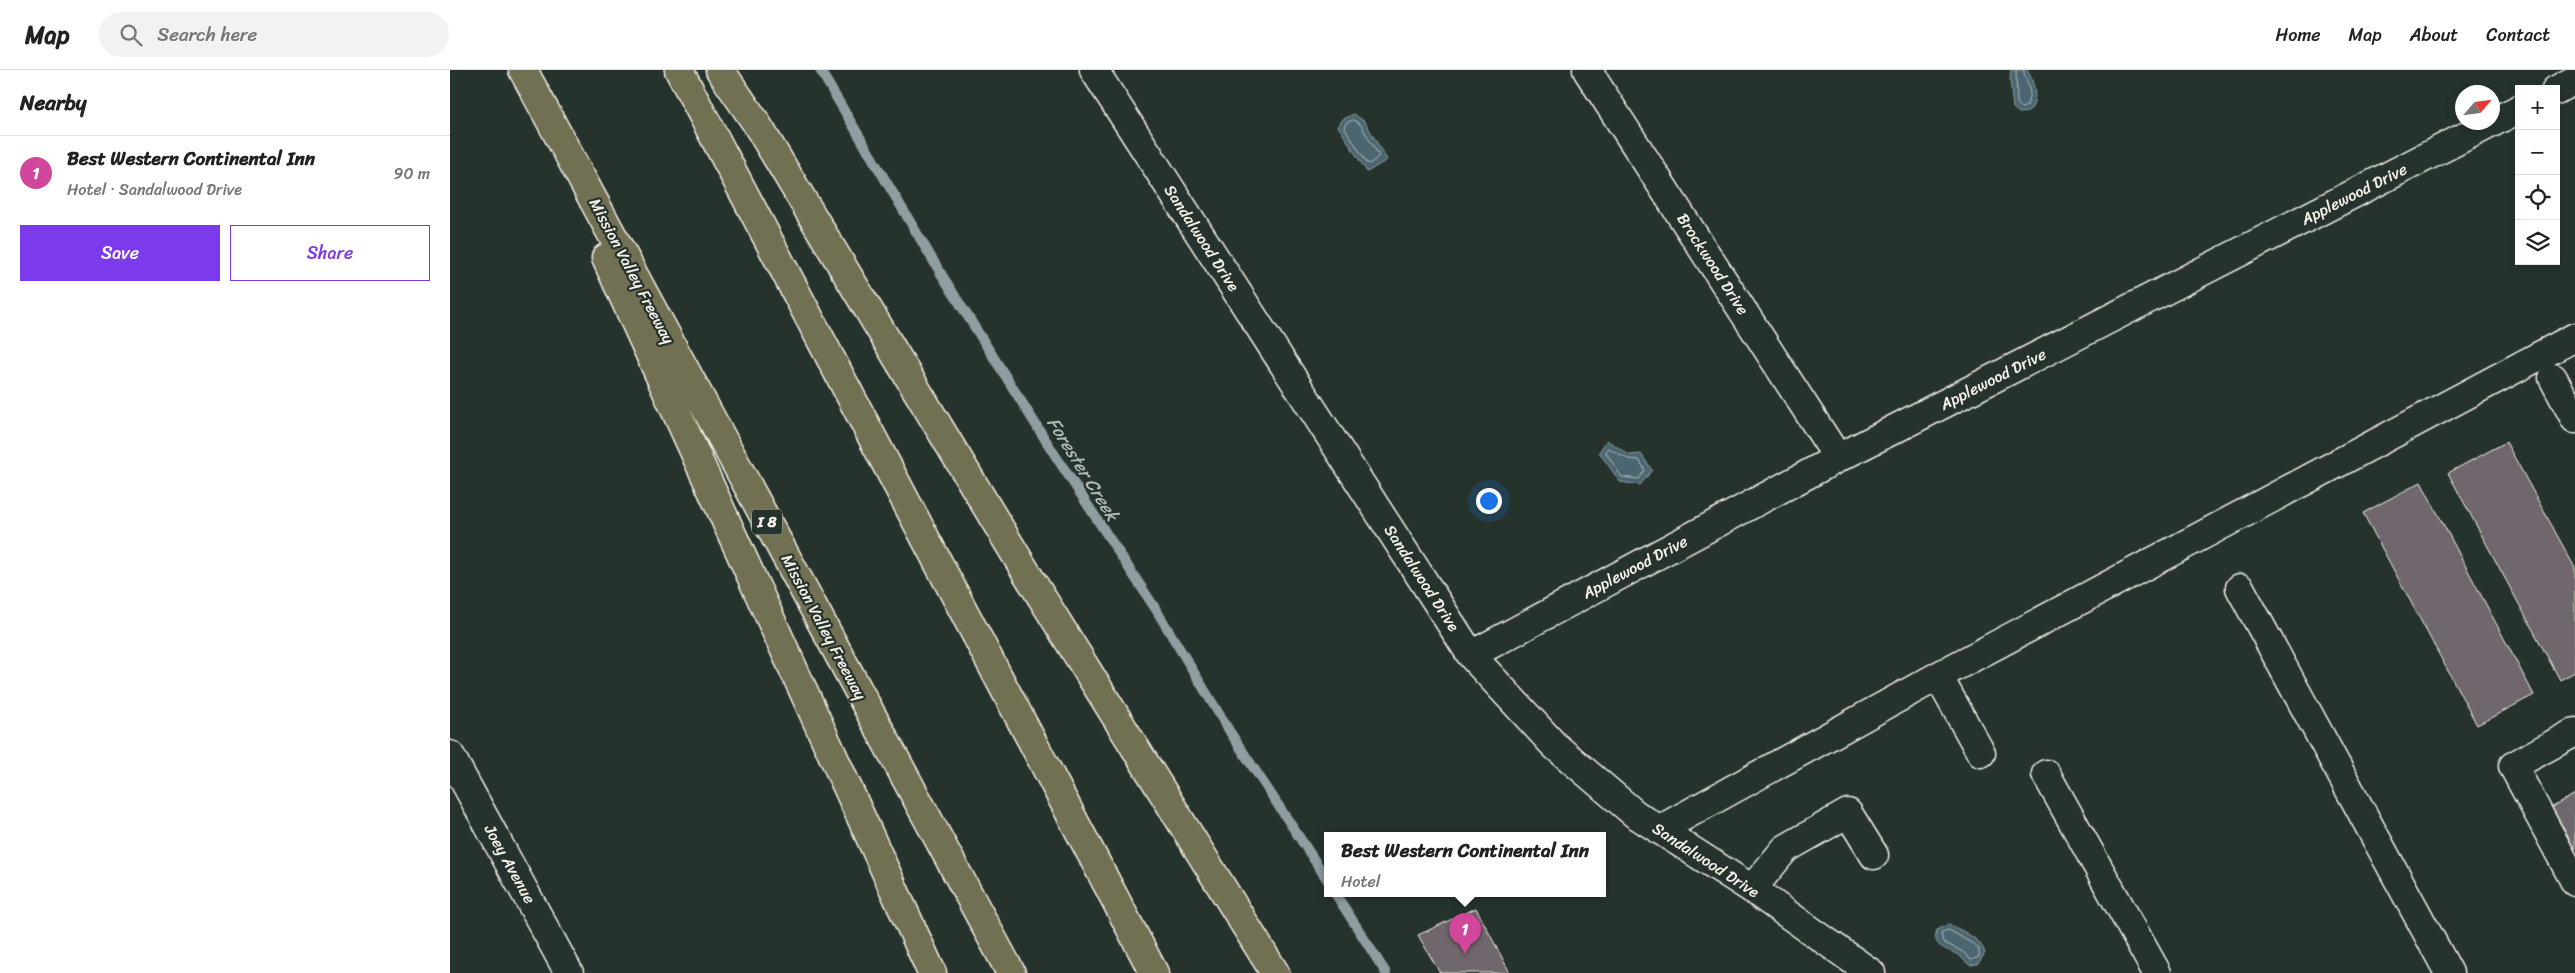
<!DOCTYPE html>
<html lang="en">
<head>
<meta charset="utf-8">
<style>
  body { margin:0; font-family:Sriracha,sans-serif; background:#f2f2f2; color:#222 }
  .controls { position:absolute; right:15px; top:15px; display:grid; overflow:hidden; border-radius:0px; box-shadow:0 2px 8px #0003 }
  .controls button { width:45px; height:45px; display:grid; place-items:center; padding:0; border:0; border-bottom:1px solid #e0e0e0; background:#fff; color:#222; font:25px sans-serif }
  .compass { position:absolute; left:2005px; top:15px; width:45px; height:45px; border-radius:50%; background:#fff; box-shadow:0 2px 8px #0003; rotate:62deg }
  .you { position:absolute; left:1038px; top:430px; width:18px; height:18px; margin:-12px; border:4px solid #fff; border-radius:50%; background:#1a73e8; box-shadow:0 0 0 8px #1a73e833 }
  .badge { display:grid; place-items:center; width:32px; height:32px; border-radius:50%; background:#7c3aed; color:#fff; font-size:16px; font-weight:700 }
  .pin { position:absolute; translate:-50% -41px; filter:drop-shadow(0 1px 2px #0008) }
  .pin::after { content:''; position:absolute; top:26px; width:18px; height:15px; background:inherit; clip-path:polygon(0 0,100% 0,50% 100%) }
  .popup { position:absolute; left:874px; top:762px; width:282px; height:65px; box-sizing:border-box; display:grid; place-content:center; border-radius:0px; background:#fff; filter:drop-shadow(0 1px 4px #0005); font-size:16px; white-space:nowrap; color:#767676 }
  .popup b { font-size:19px; color:#222 }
  .popup::after { content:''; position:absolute; left:50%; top:100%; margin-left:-10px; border:10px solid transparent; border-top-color:#fff }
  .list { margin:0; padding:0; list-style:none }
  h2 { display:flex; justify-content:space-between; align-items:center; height:65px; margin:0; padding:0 20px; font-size:21px }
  h2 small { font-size:16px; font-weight:400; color:#767676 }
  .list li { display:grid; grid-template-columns:32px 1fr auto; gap:15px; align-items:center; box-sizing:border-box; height:75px; padding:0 20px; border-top:1px solid #e0e0e0 }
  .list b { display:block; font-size:19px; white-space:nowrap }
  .list p { margin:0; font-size:16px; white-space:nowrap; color:#767676 }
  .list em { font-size:16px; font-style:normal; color:#767676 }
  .actions { display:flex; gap:10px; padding:15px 20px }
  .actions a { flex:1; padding:11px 0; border:1px solid #7c3aed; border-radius:0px; text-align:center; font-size:18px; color:#7c3aed }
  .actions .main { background:#7c3aed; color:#fff }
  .icon { flex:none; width:28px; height:28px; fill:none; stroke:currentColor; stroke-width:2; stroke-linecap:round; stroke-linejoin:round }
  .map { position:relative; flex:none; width:2125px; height:903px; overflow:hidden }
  header { display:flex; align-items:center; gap:30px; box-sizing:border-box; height:70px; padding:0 25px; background:#fff; border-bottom:1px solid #e0e0e0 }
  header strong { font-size:24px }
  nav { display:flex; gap:28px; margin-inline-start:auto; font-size:18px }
  .search { width:350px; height:45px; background:#f2f2f2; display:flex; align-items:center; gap:12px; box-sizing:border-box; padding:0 18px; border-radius:28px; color:#767676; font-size:19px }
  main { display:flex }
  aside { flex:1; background:#fff }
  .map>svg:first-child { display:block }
  .water { fill:#4c6671; stroke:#8f9ea1 }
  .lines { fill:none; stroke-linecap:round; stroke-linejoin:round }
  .shore { stroke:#b1b9b8; stroke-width:1 }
  .stream { stroke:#8f9ea1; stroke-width:10 }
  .building { fill:#6f666d; stroke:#f4f1e8 }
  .minor-casing { stroke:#f4f1e8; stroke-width:31 }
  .highway-casing { stroke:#f4f1e8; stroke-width:31 }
  .minor { stroke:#26332d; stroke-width:28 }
  .highway { stroke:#716f52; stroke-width:28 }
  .labels { text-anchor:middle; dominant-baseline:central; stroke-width:4.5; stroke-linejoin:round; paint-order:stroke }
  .shield { fill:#26332d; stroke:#b6b8b0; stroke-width:1 }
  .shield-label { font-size:15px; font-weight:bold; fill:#f4f1e8 }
  .street-label { font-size:16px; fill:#f4f1e8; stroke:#26332d }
  .water-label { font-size:18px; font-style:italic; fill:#b1b9b8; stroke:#26332d }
</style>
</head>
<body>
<header>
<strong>Map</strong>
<div class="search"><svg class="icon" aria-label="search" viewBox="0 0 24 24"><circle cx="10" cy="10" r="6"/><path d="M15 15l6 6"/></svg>Search here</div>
<nav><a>Home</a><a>Map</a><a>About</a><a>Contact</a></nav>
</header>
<main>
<aside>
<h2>Nearby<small></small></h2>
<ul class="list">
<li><span class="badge" style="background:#d1479c">1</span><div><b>Best Western Continental Inn</b><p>Hotel · Sandalwood Drive</p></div><em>90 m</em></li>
</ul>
<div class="actions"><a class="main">Save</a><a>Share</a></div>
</aside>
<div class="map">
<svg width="2125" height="903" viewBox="0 0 2125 903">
  <rect width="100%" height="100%" fill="#26332d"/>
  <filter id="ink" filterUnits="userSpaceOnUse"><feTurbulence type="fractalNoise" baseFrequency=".02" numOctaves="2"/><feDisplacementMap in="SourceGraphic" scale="10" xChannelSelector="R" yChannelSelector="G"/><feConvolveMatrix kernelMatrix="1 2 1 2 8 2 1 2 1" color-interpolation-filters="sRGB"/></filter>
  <g filter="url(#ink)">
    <path class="water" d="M1561,0H1577C1584,11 1590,32 1578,42L1569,43L1563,38L1560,9Z
      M904,44L915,52L937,90L917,102L888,56L893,49Z
      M1157,370L1179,385L1191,384L1202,400L1190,415L1170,412L1149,382Z
      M1499,854C1513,862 1530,867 1535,883L1528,894L1520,895C1516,893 1514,890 1511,887C1501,879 1480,879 1487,860Z"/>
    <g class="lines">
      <path class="shore" d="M1566,0L1567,33L1571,38L1577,36L1580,22L1573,0
        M904,50L911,55L929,86L920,94L917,93L894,57L896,53Z
        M1158,378L1178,389L1189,390L1195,400L1189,409L1172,407L1156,383Z
        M1499,860L1523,874L1529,879V887L1521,890L1513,882L1493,872L1491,863Z"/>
      <path class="stream" d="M370,0L490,202L605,385L705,538L780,662L878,811
        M885,823L936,903"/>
    </g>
    <path class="building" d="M2056,372L2125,498V602L2110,610L1998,403Z
      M1971,412L2084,625L2027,655L1913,443Z
      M2125,724V793L2096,741Z
      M1026,838L1060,903H990L968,865Z"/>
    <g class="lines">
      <defs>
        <path id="minor" d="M644,0L1021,585L1104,675L1185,744L1302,819L1421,903
          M1137,0L1388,388
          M2106,20L2125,10
          M2103,308L2125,349
          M1790,518L1999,903
          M1021,585L1388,388L2069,39
          M1488,606L1531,683
          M2125,662L2063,696L2125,812
          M0,685L119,903
          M1596,704L1707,903
          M1209,760L1488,606L2125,267
          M1302,819L1335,779L1398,743L1424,785"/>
        <path id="highway" d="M73,0L561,903
          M229,0L704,903
          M270,0L305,51L576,502L825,903
          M156,188L482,903"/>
      </defs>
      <use href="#minor" class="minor-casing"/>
      <use href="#highway" class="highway-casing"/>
      <use href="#minor" class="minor"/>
      <use href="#highway" class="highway"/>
    </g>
  </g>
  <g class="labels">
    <rect class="shield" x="302" y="439.5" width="30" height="25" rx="4"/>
    <g class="shield-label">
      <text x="317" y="452">I 8</text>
    </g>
    <g class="street-label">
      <text transform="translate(1904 124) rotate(-27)">Applewood Drive</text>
      <text transform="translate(752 168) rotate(57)">Sandalwood Drive</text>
      <text transform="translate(1263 194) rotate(57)">Brockwood Drive</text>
      <text transform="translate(182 201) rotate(62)">Mission Valley Freeway</text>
      <text transform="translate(1543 309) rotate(-27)">Applewood Drive</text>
      <text transform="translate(1185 497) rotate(-28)">Applewood Drive</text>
      <text transform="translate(972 508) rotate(57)">Sandalwood Drive</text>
      <text transform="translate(374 557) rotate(62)">Mission Valley Freeway</text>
      <text transform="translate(1256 790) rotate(33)">Sandalwood Drive</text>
      <text transform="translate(60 794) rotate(61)">Joey Avenue</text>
    </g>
    <g class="water-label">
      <text transform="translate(633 399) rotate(58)">Forester Creek</text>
    </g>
  </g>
</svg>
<div class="controls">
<button>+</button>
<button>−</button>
<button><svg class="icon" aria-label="locate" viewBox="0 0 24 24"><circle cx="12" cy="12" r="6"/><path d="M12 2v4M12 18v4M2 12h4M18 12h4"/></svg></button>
<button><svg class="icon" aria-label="layers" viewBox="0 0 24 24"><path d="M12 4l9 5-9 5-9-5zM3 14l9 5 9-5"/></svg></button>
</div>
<svg class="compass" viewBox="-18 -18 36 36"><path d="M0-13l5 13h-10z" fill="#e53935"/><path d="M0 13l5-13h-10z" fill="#767676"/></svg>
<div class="you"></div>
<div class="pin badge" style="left:1015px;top:884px;background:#d1479c">1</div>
<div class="popup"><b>Best Western Continental Inn</b>Hotel</div>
</div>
</main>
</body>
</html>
